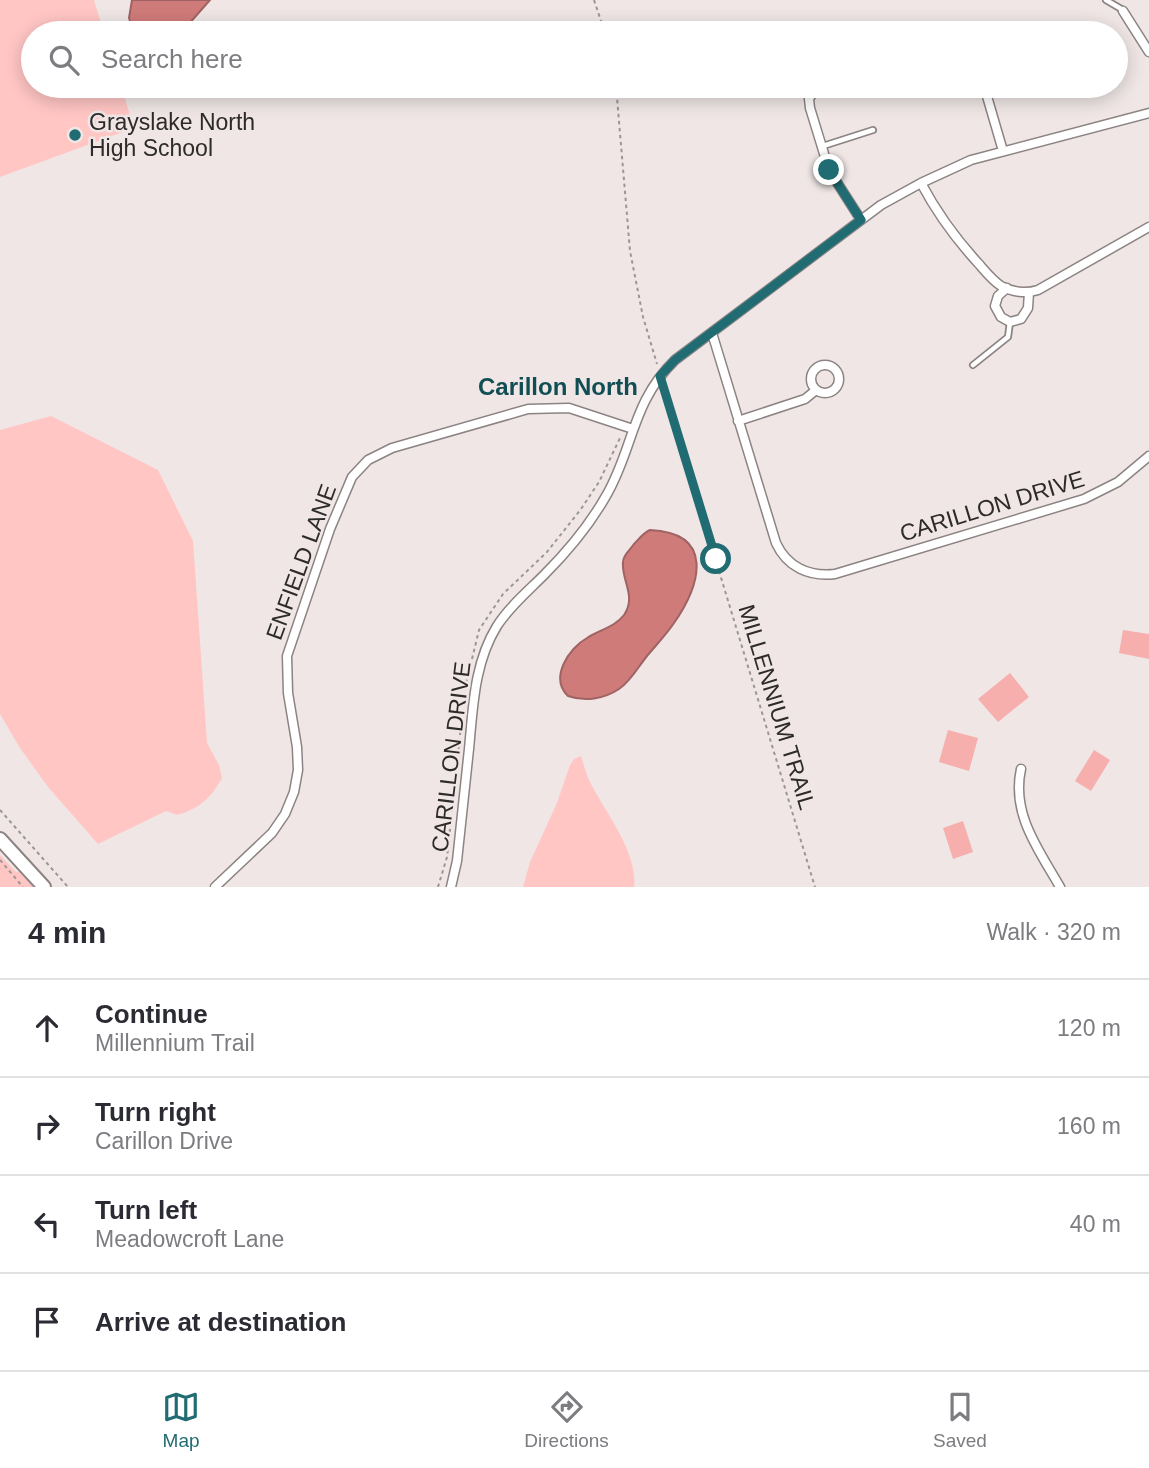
<!DOCTYPE html>
<html lang="en">
<head>
<meta charset="utf-8">
<style>
  body { margin:0; font-family:Arial,sans-serif; background:#f7f7f7; color:#2b2b33 }
  .stop { position:absolute; width:21px; height:21px; margin:-16px; border:5px solid #216c72; border-radius:50%; background:#fff }
  .stop.end { background:#216c72; border-color:#fff; box-shadow:0 2px 7px #0008 }
  .list { margin:0; padding:0; list-style:none }
  h2 { display:flex; justify-content:space-between; align-items:center; height:91px; margin:0; padding:0 28px; font-size:30px }
  h2 small { font-size:23px; font-weight:400; color:#7c7c81 }
  .list li { display:grid; grid-template-columns:46px 1fr auto; gap:21px; align-items:center; box-sizing:border-box; height:98px; padding:0 28px; border-top:2px solid #e1e1e2 }
  .list b { display:block; font-size:26px; white-space:nowrap }
  .list p { margin:0; font-size:23px; white-space:nowrap; color:#7c7c81 }
  .list em { font-size:23px; font-style:normal; color:#7c7c81 }
  .icon { flex:none; width:38px; height:38px; fill:none; stroke:currentColor; stroke-width:2; stroke-linecap:round; stroke-linejoin:round }
  .map { position:relative; flex:none; width:1149px; height:887px; overflow:hidden }
  .search { position:absolute; background:#fff; box-shadow:0 4px 18px #0003; left:21px; right:21px; top:21px; height:77px; display:flex; align-items:center; gap:18px; box-sizing:border-box; padding:0 24px; border-radius:38px; color:#7c7c81; font-size:26px }
  .sheet { height:483px; background:#fff }
  nav { display:flex; justify-content:space-around; align-items:center; box-sizing:border-box; height:98px; border-top:2px solid #e1e1e2; background:#fff; font-size:19px; color:#7c7c81 }
  nav a { display:grid; justify-items:center; gap:4px }
  nav .on { color:#216c72 }
  .map>svg:first-child { display:block }
  .green { fill:#ffc6c4 }
  .water { fill:#cf7b7a; stroke:#9e6362; stroke-width:2 }
  .building { fill:#f6afad }
  .lines { fill:none; stroke-linecap:round; stroke-linejoin:round }
  .service-casing { stroke:#8c8383; stroke-width:8 }
  .minor-casing { stroke:#8c8383; stroke-width:11 }
  .secondary-casing { stroke:#8c8383; stroke-width:16 }
  .path { stroke:#9d9696; stroke-width:2; stroke-dasharray:3.5 3.5; stroke-linecap:butt }
  .service { stroke:#fff; stroke-width:4.5 }
  .minor { stroke:#fff; stroke-width:8 }
  .secondary { stroke:#fff; stroke-width:12 }
  .route { stroke:#216c72; stroke-width:9 }
  .poi-dot { fill:#216c72; stroke:#f0e6e6; stroke-width:2.5 }
  .labels { text-anchor:middle; dominant-baseline:central; stroke-width:5; stroke-linejoin:round; paint-order:stroke }
  .poi-label { font-size:23px; fill:#2d2a2a; stroke:#f0e6e6; text-anchor:start }
  .street-label { font-size:23px; fill:#2d2a2a; stroke:#f0e6e6 }
  .neighbourhood-label { font-size:24px; font-weight:bold; fill:#104e53; stroke:#f0e6e6 }
</style>
</head>
<body>
<div class="map">
<svg width="1149" height="887" viewBox="0 0 1149 887">
  <rect width="100%" height="100%" fill="#f0e6e6"/>
  <path class="green" d="M0,0H94L104,33H33V86H121L134,128L0,177Z
    M51,416L158,470L193,541L207,743L219,765L222,778C211,798 199,809 177,815L166,811L98,844L48,787L20,748L0,714V430Z
    M581,756C584,765 586,774 590,782C605,812 638,852 634,887H523L530,862L557,803L570,765L574,759Z
    M0,855L16,872L27,869L44,887H0Z"/>
  <path class="water" d="M132,0H210L181,33H134L129,18Z
    M650,530C715,533 701,584 674,623C666,635 656,645 647,656C638,667 631,681 619,689C604,699 585,702 568,696C549,678 569,648 587,638C599,630 615,627 624,615C637,596 621,580 623,562C623,555 630,550 634,544C639,539 643,533 650,530Z"/>
  <path class="building" d="M1123,630L1149,634V659L1119,653Z
    M1010,673L1029,697L998,722L978,699Z
    M948,730L978,738L969,771L939,762Z
    M1094,750L1110,760L1091,791L1075,781Z
    M963,821L973,852L953,859L943,828Z"/>
  <g class="lines">
    <defs>
      <path id="service" d="M1106,0L1123,10
        M854,30L855,33
        M823,146L873,130
        M973,365L1008,337L1010,322"/>
      <path id="minor" d="M1123,11L1149,52
        M817,86L809,99L810,108L829,170L861,220
        M984,86L1003,151
        M921,183C937,213 955,238 978,263C985,271 992,280 1001,286C1012,292 1026,294 1038,290L1149,227
        M1007,288L998,296L995,306L1001,317L1010,322L1021,319L1028,308L1029,292
        M712,333L776,543C787,567 809,577 835,574L1084,499L1118,482L1149,456
        M811 379a14 14 0 1 1 28 0a14 14 0 1 1-28 0Z
        M738,421L805,399L816,390
        M1021,769C1011,814 1039,850 1060,887
        M215,887L272,833L285,814L294,792L298,770L297,747L288,693L287,656L330,529L352,477L368,460L392,448L528,409L569,408L633,429
        M451,887L457,861C461,824 465,787 469,749C473,708 474,663 497,626C509,607 528,591 544,575C568,551 589,526 606,496C634,448 631,403 675,360L881,205L921,183L971,160L1149,113"/>
      <path id="secondary" d="M0,839L44,887"/>
    </defs>
    <use href="#service" class="service-casing"/>
    <use href="#minor" class="minor-casing"/>
    <use href="#secondary" class="secondary-casing"/>
    <path class="path" d="M594,0L605,33
      M616,86L630,251L643,317L657,364
      M664,390L815,887
      M472,659L479,630L503,594L547,552L581,509L599,482L620,438
      M464,697L467,678
      M0,810L68,887
      M0,860L23,887
      M438,887L447,857L462,716"/>
    <use href="#service" class="service"/>
    <use href="#minor" class="minor"/>
    <use href="#secondary" class="secondary"/>
  </g>
  <g class="lines">
    <path class="route" d="M716,559L660,376L675,360L861,220L829,170"/>
  </g>
  <circle class="poi-dot" cx="75" cy="135" r="7"/>
  <g class="labels">
    <g class="poi-label">
      <text x="89" y="122">Grayslake North<tspan x="89" dy="26">High School</tspan></text>
    </g>
    <g class="street-label">
      <text transform="translate(992 506) rotate(-17)">CARILLON DRIVE</text>
      <text transform="translate(301 562) rotate(-70)">ENFIELD LANE</text>
      <text transform="translate(777 707) rotate(73)">MILLENNIUM TRAIL</text>
      <text transform="translate(451 757) rotate(-83)">CARILLON DRIVE</text>
    </g>
    <g class="neighbourhood-label">
      <text x="558" y="386">Carillon North</text>
    </g>
  </g>
</svg>
<div class="stop" style="left:716px;top:559px"></div>
<div class="stop end" style="left:829px;top:170px"></div>
<div class="search"><svg class="icon" aria-label="search" viewBox="0 0 24 24"><circle cx="10" cy="10" r="6"/><path d="M15 15l6 6"/></svg>Search here</div>
</div>
<section class="sheet">
<h2>4 min<small>Walk · 320 m</small></h2>
<ul class="list">
<li><svg class="icon" aria-label="ahead" viewBox="0 0 24 24"><path d="M12 20V5M6 11l6-6 6 6"/></svg><div><b>Continue</b><p>Millennium Trail</p></div><em>120 m</em></li>
<li><svg class="icon" aria-label="right" viewBox="0 0 24 24"><path d="M7 20v-9h11M14 6l5 5-5 5"/></svg><div><b>Turn right</b><p>Carillon Drive</p></div><em>160 m</em></li>
<li><svg class="icon" aria-label="left" viewBox="0 0 24 24"><path d="M17 20v-9H6M10 6l-5 5 5 5"/></svg><div><b>Turn left</b><p>Meadowcroft Lane</p></div><em>40 m</em></li>
<li><svg class="icon" aria-label="arrive" viewBox="0 0 24 24"><path d="M6 21V4h12l-3 4 3 4H6"/></svg><div><b>Arrive at destination</b></div></li>
</ul>
</section>
<nav>
<a class="on"><svg class="icon" aria-label="map" viewBox="0 0 24 24"><path d="M3 6l6-2 6 2 6-2v14l-6 2-6-2-6 2zM9 4v14M15 6v14"/></svg>Map</a>
<a><svg class="icon" aria-label="directions" viewBox="0 0 24 24"><path d="M12 3l9 9-9 9-9-9zM9 14v-3h6M13 9l2 2-2 2"/></svg>Directions</a>
<a><svg class="icon" aria-label="saved" viewBox="0 0 24 24"><path d="M7 4h10v16l-5-4-5 4z"/></svg>Saved</a>
</nav>
</body>
</html>
